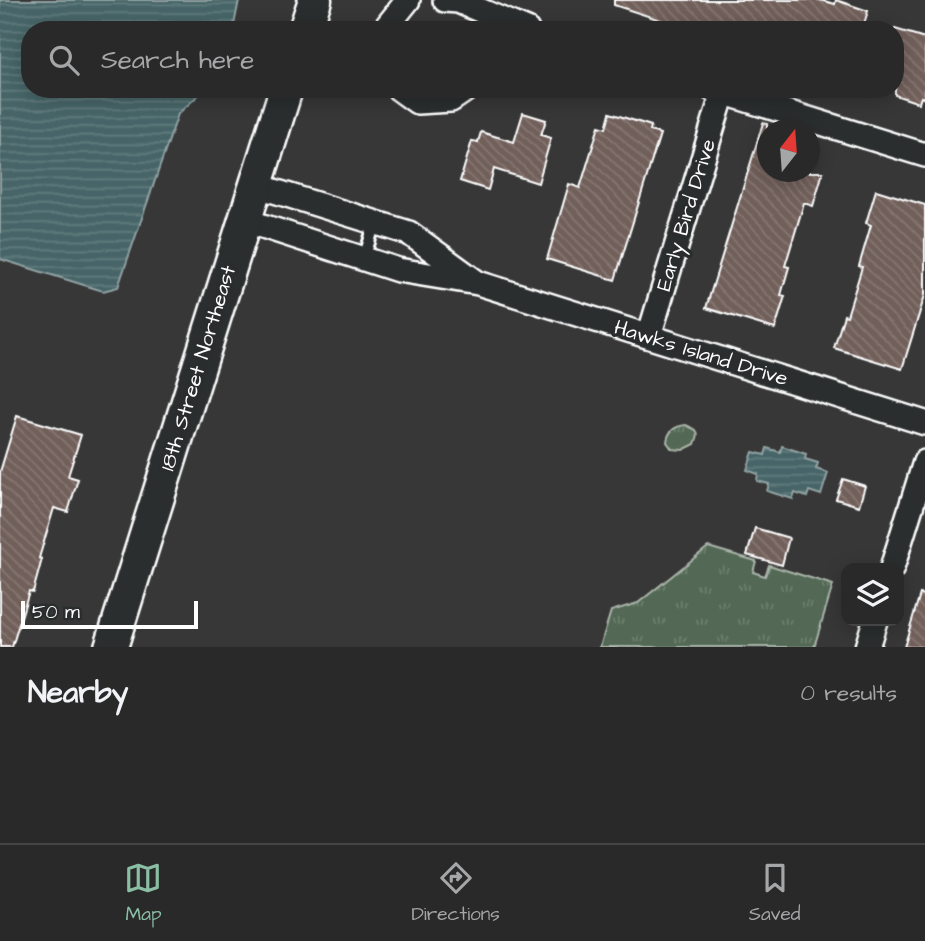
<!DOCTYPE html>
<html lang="en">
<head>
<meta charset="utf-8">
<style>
  body { margin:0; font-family:"Architects Daughter",sans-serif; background:#363535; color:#f1f3f6 }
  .controls { position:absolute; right:21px; bottom:21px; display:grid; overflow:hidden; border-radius:14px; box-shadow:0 4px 18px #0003 }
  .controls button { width:63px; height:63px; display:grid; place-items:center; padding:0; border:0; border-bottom:2px solid #464546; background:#2a2929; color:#f1f3f6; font:35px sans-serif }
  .compass { position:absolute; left:757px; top:119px; width:63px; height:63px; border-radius:50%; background:#2a2929; box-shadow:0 4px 18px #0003; rotate:17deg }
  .scale { position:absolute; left:21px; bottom:18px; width:177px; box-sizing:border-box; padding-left:7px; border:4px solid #fff; border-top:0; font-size:19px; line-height:24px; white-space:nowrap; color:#fff; -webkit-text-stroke:5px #2a2d2e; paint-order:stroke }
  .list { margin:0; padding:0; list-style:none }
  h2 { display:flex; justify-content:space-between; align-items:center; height:91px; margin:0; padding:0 28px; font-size:30px }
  h2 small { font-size:23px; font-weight:400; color:#a5a6a8 }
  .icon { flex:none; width:38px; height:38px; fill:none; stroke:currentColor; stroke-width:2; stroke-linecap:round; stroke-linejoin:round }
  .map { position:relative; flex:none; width:925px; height:647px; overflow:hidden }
  .search { position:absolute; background:#2a2929; box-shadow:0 4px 18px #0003; left:21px; right:21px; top:21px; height:77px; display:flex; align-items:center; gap:18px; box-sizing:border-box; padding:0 24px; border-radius:28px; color:#a5a6a8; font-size:26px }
  .sheet { height:196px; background:#2a2929 }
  nav { display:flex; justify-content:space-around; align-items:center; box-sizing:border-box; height:98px; border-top:2px solid #464546; background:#2a2929; font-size:19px; color:#a5a6a8 }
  nav a { display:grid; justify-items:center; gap:4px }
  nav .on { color:#8abfa5 }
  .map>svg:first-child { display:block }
  .park { fill:url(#park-tufts); stroke:#a9b4aa; stroke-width:2 }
  .water { fill:url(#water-rules); stroke:#91a3a4; stroke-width:2 }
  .building { fill:url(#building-back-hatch); stroke:#fff; stroke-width:2 }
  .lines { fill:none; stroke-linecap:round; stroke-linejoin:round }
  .lane-casing { stroke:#fff; stroke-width:16 }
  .street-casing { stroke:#fff; stroke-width:28 }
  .secondary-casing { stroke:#fff; stroke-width:37 }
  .lane { stroke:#2a2d2e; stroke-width:10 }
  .street { stroke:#2a2d2e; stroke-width:23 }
  .secondary { stroke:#2a2d2e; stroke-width:32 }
  .labels { text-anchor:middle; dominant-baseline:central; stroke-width:7; stroke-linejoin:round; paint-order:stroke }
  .street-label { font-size:21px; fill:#fff; stroke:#2a2d2e }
</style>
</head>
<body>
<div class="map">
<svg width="925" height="647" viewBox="0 0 925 647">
  <defs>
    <pattern id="park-tufts" width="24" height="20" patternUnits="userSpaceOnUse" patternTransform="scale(1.75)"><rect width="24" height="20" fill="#536955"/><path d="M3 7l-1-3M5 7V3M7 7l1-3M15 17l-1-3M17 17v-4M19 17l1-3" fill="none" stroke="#6d806e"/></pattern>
    <pattern id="water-rules" width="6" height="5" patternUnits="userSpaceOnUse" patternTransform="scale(1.75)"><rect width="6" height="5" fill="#476568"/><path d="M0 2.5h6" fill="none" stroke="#637c7f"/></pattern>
    <pattern id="building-back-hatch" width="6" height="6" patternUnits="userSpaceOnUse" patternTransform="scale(1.75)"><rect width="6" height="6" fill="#715f5a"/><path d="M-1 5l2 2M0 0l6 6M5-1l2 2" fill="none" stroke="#867773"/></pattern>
  </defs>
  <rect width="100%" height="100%" fill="#383737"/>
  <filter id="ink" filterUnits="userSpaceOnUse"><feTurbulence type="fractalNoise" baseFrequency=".0143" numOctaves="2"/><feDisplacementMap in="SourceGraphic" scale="14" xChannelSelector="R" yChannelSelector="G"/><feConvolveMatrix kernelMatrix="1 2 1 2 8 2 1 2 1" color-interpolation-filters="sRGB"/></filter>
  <g filter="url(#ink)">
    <path class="park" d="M686,425L696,430L698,435L695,444L683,450L672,449L667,442C668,431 675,426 686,425Z
      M708,547L756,561L753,572L765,576L769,565L833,585L814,647H600L611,611L638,603Z"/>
    <path class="water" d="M0,0H239L233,30H30V89H205L178,114L118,287L103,291L0,259Z
      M782,446L806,454L805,459L818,463L816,469L828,473L821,495L809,491L807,497L795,493L793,499L767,491L769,484L757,481L758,474L747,470L753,452L765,455L767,448L780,452Z"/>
    <path class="building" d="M614,0H820L835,4L836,0L868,11L862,30H691L614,5Z
      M895,29L925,38V99L921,97L919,103L895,95Z
      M523,113L546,120L541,135L551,138L538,183L494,169L488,190L460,181L472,141L478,142L481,132L514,142Z
      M610,113L651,126L650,131L660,134L615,280L547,259L569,184L580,188L599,126L606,128Z
      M763,123L767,124V172H823L813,206L804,203L785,266L789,267L781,295L785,296L775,329L706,308Z
      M876,190L925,205V295L902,369L834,348L844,315L847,316L862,267L859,266L871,225L866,223Z
      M17,416L81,435L68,476L78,479L68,512L54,508L39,558L42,559L33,592L29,591L12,647H0V472Z
      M843,479L865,486L859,506L836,499Z
      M755,528L789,538L782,565L747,555Z
      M920,594L925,595V647H904Z"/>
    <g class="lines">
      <defs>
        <path id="lane" d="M364,259L375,222"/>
        <path id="street" d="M445,0L458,1L527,30
          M384,30L408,0
          M399,89L417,102L451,100L467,89
          M712,89L925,155
          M255,185L409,233L475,281
          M244,220L398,270L478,283L925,423
          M649,336L723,93
          M892,568L925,462
          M867,647L875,621"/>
        <path id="secondary" d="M305,30L315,0
          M111,647L286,89"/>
      </defs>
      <use href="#lane" class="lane-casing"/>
      <use href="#street" class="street-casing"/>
      <use href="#secondary" class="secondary-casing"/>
      <use href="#lane" class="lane"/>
      <use href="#street" class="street"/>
      <use href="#secondary" class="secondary"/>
    </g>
  </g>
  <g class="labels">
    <g class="street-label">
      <text transform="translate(686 215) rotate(-73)">Early Bird Drive</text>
      <text transform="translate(701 353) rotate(17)">Hawks Island Drive</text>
      <text transform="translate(198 368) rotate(-73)">18th Street Northeast</text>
    </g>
  </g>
</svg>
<div class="controls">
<button><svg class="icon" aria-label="layers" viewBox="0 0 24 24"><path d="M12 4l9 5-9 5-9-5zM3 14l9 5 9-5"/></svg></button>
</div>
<svg class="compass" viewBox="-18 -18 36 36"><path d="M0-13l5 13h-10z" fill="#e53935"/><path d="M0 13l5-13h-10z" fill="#a5a6a8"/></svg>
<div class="scale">50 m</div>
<div class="search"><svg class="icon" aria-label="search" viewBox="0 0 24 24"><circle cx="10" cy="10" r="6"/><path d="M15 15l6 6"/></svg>Search here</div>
</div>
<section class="sheet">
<h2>Nearby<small>0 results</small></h2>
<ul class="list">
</ul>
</section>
<nav>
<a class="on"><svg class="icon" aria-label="map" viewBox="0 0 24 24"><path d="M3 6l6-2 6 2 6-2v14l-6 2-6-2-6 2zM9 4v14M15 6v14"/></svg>Map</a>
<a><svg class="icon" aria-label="directions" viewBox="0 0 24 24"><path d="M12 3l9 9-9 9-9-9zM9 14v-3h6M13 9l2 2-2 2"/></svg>Directions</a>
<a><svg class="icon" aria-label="saved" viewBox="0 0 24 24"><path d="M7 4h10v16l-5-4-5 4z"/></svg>Saved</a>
</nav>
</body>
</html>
